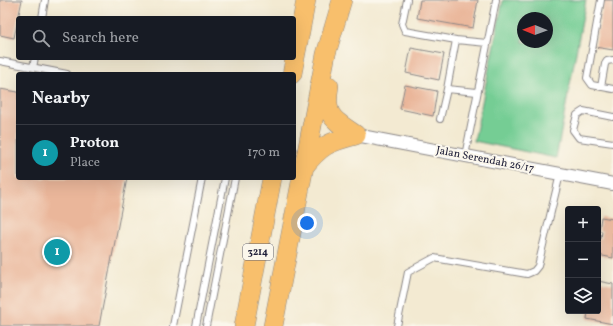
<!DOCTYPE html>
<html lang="en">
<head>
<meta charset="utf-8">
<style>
  body { margin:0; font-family:Vollkorn,serif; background:#242831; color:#f1f3f6 }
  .controls { position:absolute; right:12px; bottom:12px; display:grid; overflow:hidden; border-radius:4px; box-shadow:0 4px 16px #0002 }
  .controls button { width:36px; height:36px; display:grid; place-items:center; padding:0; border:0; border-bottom:1px solid #363941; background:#171b24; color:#f1f3f6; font:20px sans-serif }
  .compass { position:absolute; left:517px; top:12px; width:36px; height:36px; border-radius:50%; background:#171b24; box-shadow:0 4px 16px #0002; rotate:271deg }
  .you { position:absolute; left:307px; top:223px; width:14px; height:14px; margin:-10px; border:3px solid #fff; border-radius:50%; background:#1a73e8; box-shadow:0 0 0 6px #1a73e833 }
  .badge { display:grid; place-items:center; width:26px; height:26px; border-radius:50%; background:#b45309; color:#fff; font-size:13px; font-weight:700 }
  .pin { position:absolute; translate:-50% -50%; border:2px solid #fff; box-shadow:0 1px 4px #0006 }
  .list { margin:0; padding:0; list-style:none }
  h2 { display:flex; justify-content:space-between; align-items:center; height:52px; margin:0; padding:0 16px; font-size:17px }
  h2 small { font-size:13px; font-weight:400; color:#9ea1a6 }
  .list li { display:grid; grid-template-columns:26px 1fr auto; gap:12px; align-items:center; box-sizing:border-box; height:56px; padding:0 16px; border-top:1px solid #363941 }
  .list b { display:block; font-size:15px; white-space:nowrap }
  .list p { margin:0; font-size:13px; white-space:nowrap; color:#9ea1a6 }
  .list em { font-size:13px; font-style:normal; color:#9ea1a6 }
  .icon { flex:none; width:22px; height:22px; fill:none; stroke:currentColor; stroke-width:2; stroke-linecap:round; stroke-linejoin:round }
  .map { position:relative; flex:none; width:613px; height:326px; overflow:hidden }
  .search { position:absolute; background:#171b24; box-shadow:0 4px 16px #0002; left:16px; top:16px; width:280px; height:44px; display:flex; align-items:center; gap:10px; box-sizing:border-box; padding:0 14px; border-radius:4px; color:#9ea1a6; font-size:15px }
  .panel { position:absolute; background:#171b24; box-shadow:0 4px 16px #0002; left:16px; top:72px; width:280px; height:108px; border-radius:4px }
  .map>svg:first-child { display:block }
  .green { fill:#74cd94; stroke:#4b7868; fill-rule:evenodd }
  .building { fill:#eab69a }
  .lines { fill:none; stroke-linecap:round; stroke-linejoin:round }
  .service-casing { stroke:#8a8686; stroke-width:8 }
  .minor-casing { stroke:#8a8686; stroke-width:14 }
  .primary-casing { stroke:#8a8686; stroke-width:20 }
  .service { stroke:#fff; stroke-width:6 }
  .minor { stroke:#fff; stroke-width:12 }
  .primary { stroke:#f8bf6c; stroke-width:19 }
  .labels { text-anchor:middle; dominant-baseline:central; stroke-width:4; stroke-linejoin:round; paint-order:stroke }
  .shield { fill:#fbf7ec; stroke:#636270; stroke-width:1 }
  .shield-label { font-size:10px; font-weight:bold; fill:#22223b }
  .street-label { font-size:11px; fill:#22223b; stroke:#fbf7ec }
</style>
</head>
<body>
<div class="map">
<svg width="613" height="326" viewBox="0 0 613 326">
  <rect width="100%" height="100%" fill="#fbf7ec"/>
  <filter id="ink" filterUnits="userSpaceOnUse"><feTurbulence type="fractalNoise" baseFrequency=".025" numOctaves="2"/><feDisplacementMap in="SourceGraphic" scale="8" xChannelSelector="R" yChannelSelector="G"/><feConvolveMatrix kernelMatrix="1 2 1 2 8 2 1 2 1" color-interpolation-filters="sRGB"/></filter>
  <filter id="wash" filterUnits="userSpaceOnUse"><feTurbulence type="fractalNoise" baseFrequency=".012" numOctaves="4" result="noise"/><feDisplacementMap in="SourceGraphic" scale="16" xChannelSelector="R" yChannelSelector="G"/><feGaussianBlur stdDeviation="0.9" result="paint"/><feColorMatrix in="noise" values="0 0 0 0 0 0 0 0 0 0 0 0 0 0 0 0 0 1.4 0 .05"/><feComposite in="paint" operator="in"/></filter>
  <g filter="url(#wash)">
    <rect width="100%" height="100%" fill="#f3ead2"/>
    <path class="green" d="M503,0H586L556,158L474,141ZM523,18H547V42H523Z"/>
    <g id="blocks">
      <path class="building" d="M0,0H22L14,38L0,35Z
        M420,0H478L473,28L417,18Z
        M604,0H613V50L595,47Z
        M411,48L444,54L439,80L406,73Z
        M405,85L437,91L433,116L400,109Z
        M0,89L18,92V178H127L99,326H0Z
        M601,217L613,219V258L598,255V238L601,239L602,231H599Z
        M598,281L613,284V324L587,319L588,311H598Z"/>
    </g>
  </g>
  <g filter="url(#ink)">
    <use href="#blocks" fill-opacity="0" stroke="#8a8686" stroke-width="1"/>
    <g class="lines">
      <defs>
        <path id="service" d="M407,0L402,24L405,31L456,40
          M601,0L587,78L592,85L613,89
          M42,18L45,0
          M0,61L67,74
          M33,67L35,58
          M601,87L605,64L607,61L613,60
          M477,92L447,89L456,40L487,43
          M613,117L583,111L577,115L573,130L579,138L613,143
          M440,119L447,89
          M465,156L496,0
          M173,326L202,178
          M196,326L225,178
          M206,326L235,178
          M397,326L408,272L434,258L527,274L534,271L538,266L560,174"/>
        <path id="minor" d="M356,135L613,184"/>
        <path id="primary" d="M292,74L306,0
          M329,86C324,117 333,119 356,135
          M303,168C321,145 329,142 356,135
          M244,326L272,178
          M273,326L326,54L342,0"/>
      </defs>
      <use href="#service" class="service-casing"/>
      <use href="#minor" class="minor-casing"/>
      <use href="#primary" class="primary-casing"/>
      <use href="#service" class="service"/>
      <use href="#minor" class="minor"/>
      <use href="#primary" class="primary"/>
    </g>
  </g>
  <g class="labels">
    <rect class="shield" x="243" y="244" width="30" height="16" rx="3"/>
    <g class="shield-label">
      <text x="258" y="252">3214</text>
    </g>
    <g class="street-label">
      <text transform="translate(485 160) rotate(11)">Jalan Serendah 26/17</text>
    </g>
  </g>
</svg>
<div class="controls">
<button>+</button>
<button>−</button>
<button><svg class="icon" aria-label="layers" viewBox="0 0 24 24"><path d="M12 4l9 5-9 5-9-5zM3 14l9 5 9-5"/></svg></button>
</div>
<svg class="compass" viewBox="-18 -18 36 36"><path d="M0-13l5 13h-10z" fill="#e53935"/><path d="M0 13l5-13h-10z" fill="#9ea1a6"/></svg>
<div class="you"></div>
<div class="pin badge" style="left:57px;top:252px;background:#0f9aa8">1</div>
<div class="search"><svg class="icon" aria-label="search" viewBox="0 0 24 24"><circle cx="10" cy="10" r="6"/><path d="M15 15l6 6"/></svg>Search here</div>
<section class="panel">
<h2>Nearby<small></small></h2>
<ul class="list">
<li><span class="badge" style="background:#0f9aa8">1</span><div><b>Proton</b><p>Place</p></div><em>170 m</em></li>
</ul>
</section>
</div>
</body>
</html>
